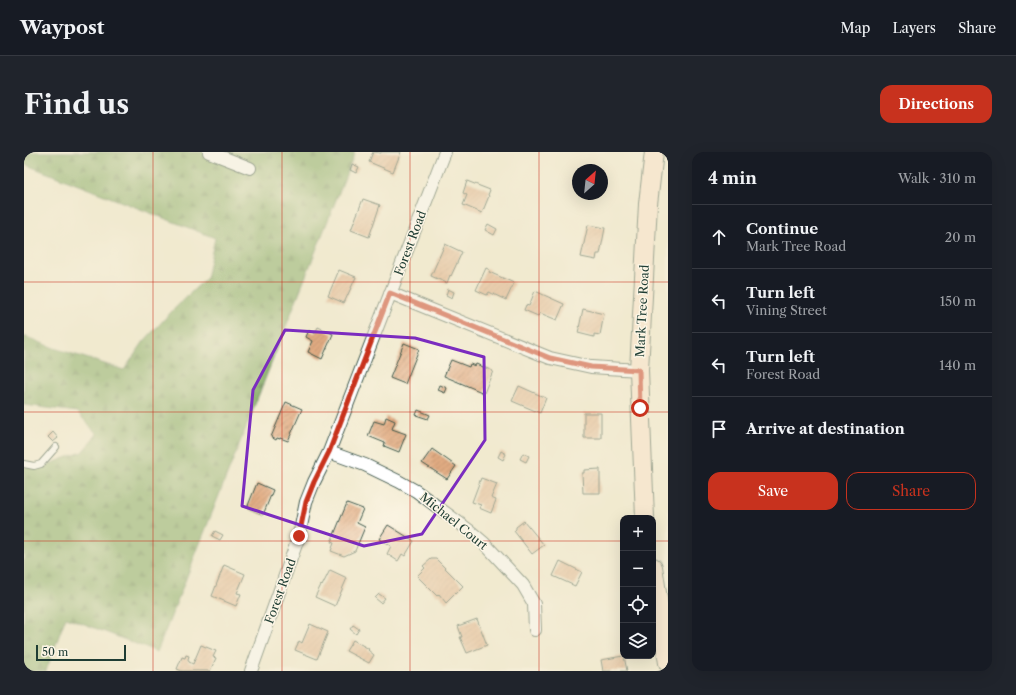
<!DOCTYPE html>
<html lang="en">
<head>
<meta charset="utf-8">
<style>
  body { margin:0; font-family:"Libre Caslon Text",serif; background:#20242c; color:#f1f3f6 }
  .controls { position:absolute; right:12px; bottom:12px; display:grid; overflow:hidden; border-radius:8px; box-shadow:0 4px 16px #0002 }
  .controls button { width:36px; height:36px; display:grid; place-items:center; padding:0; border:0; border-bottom:1px solid #363941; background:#171b24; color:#f1f3f6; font:20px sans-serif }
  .compass { position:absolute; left:548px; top:12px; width:36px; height:36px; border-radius:50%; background:#171b24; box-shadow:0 4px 16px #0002; rotate:27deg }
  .scale { position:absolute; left:12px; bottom:10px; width:90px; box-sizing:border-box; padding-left:4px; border:2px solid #1f3d34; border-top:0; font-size:11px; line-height:14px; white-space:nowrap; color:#1f3d34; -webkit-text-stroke:3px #fcf5e5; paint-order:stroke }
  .stop { position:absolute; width:12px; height:12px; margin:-9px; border:3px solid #c8321e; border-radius:50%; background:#fff }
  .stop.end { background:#c8321e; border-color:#fff; box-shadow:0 1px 4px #0008 }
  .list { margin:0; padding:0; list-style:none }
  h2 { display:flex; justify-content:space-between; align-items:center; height:52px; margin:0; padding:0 16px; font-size:17px }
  h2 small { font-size:13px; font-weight:400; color:#9ea1a6 }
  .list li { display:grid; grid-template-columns:26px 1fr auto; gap:12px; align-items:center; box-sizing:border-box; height:64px; padding:0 16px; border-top:1px solid #363941 }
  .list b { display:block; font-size:15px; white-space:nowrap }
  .list p { margin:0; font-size:13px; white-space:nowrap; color:#9ea1a6 }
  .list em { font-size:13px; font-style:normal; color:#9ea1a6 }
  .actions { display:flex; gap:8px; padding:12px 16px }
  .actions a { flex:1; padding:9px 0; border:1px solid #c8321e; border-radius:12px; text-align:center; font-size:14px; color:#c8321e }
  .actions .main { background:#c8321e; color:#fff }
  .icon { flex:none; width:22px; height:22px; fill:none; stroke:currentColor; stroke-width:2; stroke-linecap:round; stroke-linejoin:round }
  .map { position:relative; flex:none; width:644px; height:519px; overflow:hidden; border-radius:12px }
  header { display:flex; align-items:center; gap:24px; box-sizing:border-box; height:56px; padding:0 20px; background:#171b24; border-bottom:1px solid #363941 }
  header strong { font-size:19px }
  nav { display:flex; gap:22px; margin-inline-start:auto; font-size:14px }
  .intro { display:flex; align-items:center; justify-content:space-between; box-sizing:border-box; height:96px; padding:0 24px }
  h1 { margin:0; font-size:28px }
  .button { padding:10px 18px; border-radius:12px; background:#c8321e; color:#fff; font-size:14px; font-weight:700 }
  main { display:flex; gap:24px; padding:0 24px }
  aside { flex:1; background:#171b24; border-radius:12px; box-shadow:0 4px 16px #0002 }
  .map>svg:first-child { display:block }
  .forest { fill:url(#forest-firs); stroke:#4e724a }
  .building { fill:url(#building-hatch) }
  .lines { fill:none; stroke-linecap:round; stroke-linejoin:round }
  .lane-casing { stroke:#3e574b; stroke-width:8 }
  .street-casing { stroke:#3e574b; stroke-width:14 }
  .secondary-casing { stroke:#3e574b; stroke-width:20 }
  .lane { stroke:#fff; stroke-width:6 }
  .street { stroke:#fff; stroke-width:12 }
  .secondary { stroke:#fce5cf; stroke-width:18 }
  .route { stroke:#c8321e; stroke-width:5 }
  .marked { fill:none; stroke:#7b2cbf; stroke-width:3; stroke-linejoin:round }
  .grid { fill:none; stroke:#c8321e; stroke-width:1; stroke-opacity:0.55 }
  .labels { text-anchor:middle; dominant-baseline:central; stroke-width:3; stroke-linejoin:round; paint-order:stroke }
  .street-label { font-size:12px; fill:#1f3d34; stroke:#fcf5e5 }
</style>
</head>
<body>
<header>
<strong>Waypost</strong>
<nav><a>Map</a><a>Layers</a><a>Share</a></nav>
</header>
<div class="intro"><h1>Find us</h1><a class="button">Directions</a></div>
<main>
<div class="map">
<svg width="644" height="519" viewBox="0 0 644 519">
  <defs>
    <pattern id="forest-firs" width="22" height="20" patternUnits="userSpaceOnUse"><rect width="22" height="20" fill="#7ea85f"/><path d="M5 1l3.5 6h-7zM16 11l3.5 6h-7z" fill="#678a4f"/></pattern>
    <pattern id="building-hatch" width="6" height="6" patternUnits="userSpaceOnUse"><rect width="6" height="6" fill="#e1ab82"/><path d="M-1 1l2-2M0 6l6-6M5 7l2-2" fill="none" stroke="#b68c6b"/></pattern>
  </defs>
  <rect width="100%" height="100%" fill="#fcf5e5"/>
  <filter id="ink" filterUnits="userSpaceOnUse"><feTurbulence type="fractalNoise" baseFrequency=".025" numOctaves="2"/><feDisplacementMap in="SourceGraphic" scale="8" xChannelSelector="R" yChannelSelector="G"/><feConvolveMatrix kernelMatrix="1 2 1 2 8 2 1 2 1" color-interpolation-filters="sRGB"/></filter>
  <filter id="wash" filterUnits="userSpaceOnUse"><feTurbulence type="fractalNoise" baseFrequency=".012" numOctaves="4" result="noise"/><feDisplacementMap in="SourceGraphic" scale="16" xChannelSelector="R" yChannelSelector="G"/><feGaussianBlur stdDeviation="0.9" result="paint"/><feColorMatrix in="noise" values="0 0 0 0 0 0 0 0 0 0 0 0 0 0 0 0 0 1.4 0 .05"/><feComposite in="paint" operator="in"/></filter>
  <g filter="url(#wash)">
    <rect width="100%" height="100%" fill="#f1eacf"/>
    <path class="forest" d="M0,0H331L133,500L42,465L22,519H0V315H17L58,300L73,282L53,260L0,253V184L30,196L100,218L120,189L148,159L182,126L191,86L0,12Z"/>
    <g id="blocks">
      <path class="building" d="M349,0L357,1V0H377L369,20L345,10Z
        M328,12L335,15L332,21L326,18Z
        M443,29L466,38L464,43L465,44L458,61L439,53L443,43L439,41Z
        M339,47L356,53L345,85L327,78Z
        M464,72L473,77L470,83L461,78Z
        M564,73L581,76L576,102H573L572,108L557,105Z
        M421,92L438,100L427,124L426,123L423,131L407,124Z
        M462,116L466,118L465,120L490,131L482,148L465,140L463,143L452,138Z
        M315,118L332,125L320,151L304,144Z
        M424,137L430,140L428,146L422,143Z
        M511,139L540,152L533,168L516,161L514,164L500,158L502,153L505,154Z
        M559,157L580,162L576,183L570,182V185L554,181Z
        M294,175L309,182L298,207L284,200L289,189L282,185L285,178L291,181Z
        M380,191L395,197L381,232L366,226Z
        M427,208L445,215L446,212L451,214L452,212L469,219L460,241L420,224Z
        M416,233L423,236L421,241L414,238Z
        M495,234L522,246L516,261L488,249Z
        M262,250L278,257L264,289L256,286V287L253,286L252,288L247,285Z
        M394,258L406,263L404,267L392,263Z
        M560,261H577V286H560Z
        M362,265L371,269L368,277L382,282L375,300L360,294L361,291L344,284L350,269L360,272Z
        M29,280L34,286L29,290L24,285Z
        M408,297L432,314L423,327L398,311Z
        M477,299L482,302L479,308L474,305Z
        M499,301L505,304L502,310L496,307Z
        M576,317V341H559L558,321H560V318Z
        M457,326L473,332L467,346L472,348L467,361L455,356L457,353L448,350Z
        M233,331L249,338L239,363L223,356Z
        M323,351L339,357L333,371L341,375L331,399L320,404L307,399L310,391L307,390Z
        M500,369L520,393L508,402L490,379L492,377V375Z
        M364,373L390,389L381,404L378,402L374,409L363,402L367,394L355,387Z
        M191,379L199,383L196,388L188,384Z
        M407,407H412L439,434L422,451L415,442L413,444L393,424L401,416L399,414Z
        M536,409L558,420L551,434L529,424Z
        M200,413L221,422L213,441L217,442L212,454L188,444Z
        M306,418L323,426L311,454L291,445L297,433L298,434Z
        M355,442L361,446L357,451L351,446Z
        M453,467L463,493L443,501L436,485H438L434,474Z
        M286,472L304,480L293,507L271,498L275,489L278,491Z
        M329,473L335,477L332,482L326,477Z
        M329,488L345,497L344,498L350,503L345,511L322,499Z
        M177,493L192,499L189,505L192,506L186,519H158L153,517L158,505L161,506L162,503L165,504L164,507L165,510L169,512Z
        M599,504H600L603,519H579L577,508Z"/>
    </g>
  </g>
  <g filter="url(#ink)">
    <use href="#blocks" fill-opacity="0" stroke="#3e574b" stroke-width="1"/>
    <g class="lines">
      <defs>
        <path id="lane" d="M0,312L10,314L17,312L32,295"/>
        <path id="street" d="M185,0L226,16
          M366,141L526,206L567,215L615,218
          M305,300L341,313L374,329L392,339L446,379L460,391L499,433L510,452L511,478
          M227,519L275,384L282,350L290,330L305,300L421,0"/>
        <path id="secondary" d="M621,366L615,218L624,52L630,0
          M629,415L644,511"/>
      </defs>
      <use href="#lane" class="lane-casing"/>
      <use href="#street" class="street-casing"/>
      <use href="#secondary" class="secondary-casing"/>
      <use href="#lane" class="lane"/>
      <use href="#street" class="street"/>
      <use href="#secondary" class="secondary"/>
    </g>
  </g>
  <g class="lines" filter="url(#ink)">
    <path class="route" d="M275,384L282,350L290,330L305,300L366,141L526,206L567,215L615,218L616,256"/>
  </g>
  <path d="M0 0H644V519H0ZM261,178L391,186L460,205L461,288L398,382L340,394L218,354L229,238Z" fill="#f1eacf" fill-opacity=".55" fill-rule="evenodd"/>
  <path class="marked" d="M261,178L391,186L460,205L461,288L398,382L340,394L218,354L229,238Z"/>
  <path class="grid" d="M129,0V519M258,0V519M386,0V519M515,0V519M0,130H644M0,260H644M0,389H599M629,389H644"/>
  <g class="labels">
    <g class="street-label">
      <text transform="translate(386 91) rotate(-69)">Forest Road</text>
      <text transform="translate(618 159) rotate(-87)">Mark Tree Road</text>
      <text transform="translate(430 369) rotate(39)">Michael Court</text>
      <text transform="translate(256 439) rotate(-70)">Forest Road</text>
    </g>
  </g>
</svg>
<div class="controls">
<button>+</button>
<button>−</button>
<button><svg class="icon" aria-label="locate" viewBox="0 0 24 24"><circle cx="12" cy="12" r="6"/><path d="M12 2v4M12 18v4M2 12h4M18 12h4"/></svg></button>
<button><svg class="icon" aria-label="layers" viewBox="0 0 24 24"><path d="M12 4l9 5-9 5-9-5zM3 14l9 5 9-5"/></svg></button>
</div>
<svg class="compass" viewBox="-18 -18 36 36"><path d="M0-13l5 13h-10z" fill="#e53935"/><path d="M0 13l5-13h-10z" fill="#9ea1a6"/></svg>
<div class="scale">50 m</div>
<div class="stop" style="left:616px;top:256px"></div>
<div class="stop end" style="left:275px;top:384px"></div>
</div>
<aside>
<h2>4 min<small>Walk · 310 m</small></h2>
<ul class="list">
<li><svg class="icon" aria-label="ahead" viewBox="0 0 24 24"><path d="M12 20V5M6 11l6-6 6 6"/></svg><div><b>Continue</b><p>Mark Tree Road</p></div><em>20 m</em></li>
<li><svg class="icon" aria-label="left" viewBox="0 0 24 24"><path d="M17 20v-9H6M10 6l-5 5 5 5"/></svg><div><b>Turn left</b><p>Vining Street</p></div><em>150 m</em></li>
<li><svg class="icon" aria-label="left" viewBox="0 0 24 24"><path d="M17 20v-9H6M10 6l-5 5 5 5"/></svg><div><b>Turn left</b><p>Forest Road</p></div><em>140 m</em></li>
<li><svg class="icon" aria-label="arrive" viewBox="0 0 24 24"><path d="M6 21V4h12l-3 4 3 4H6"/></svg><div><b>Arrive at destination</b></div></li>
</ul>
<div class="actions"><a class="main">Save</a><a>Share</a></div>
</aside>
</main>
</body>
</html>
